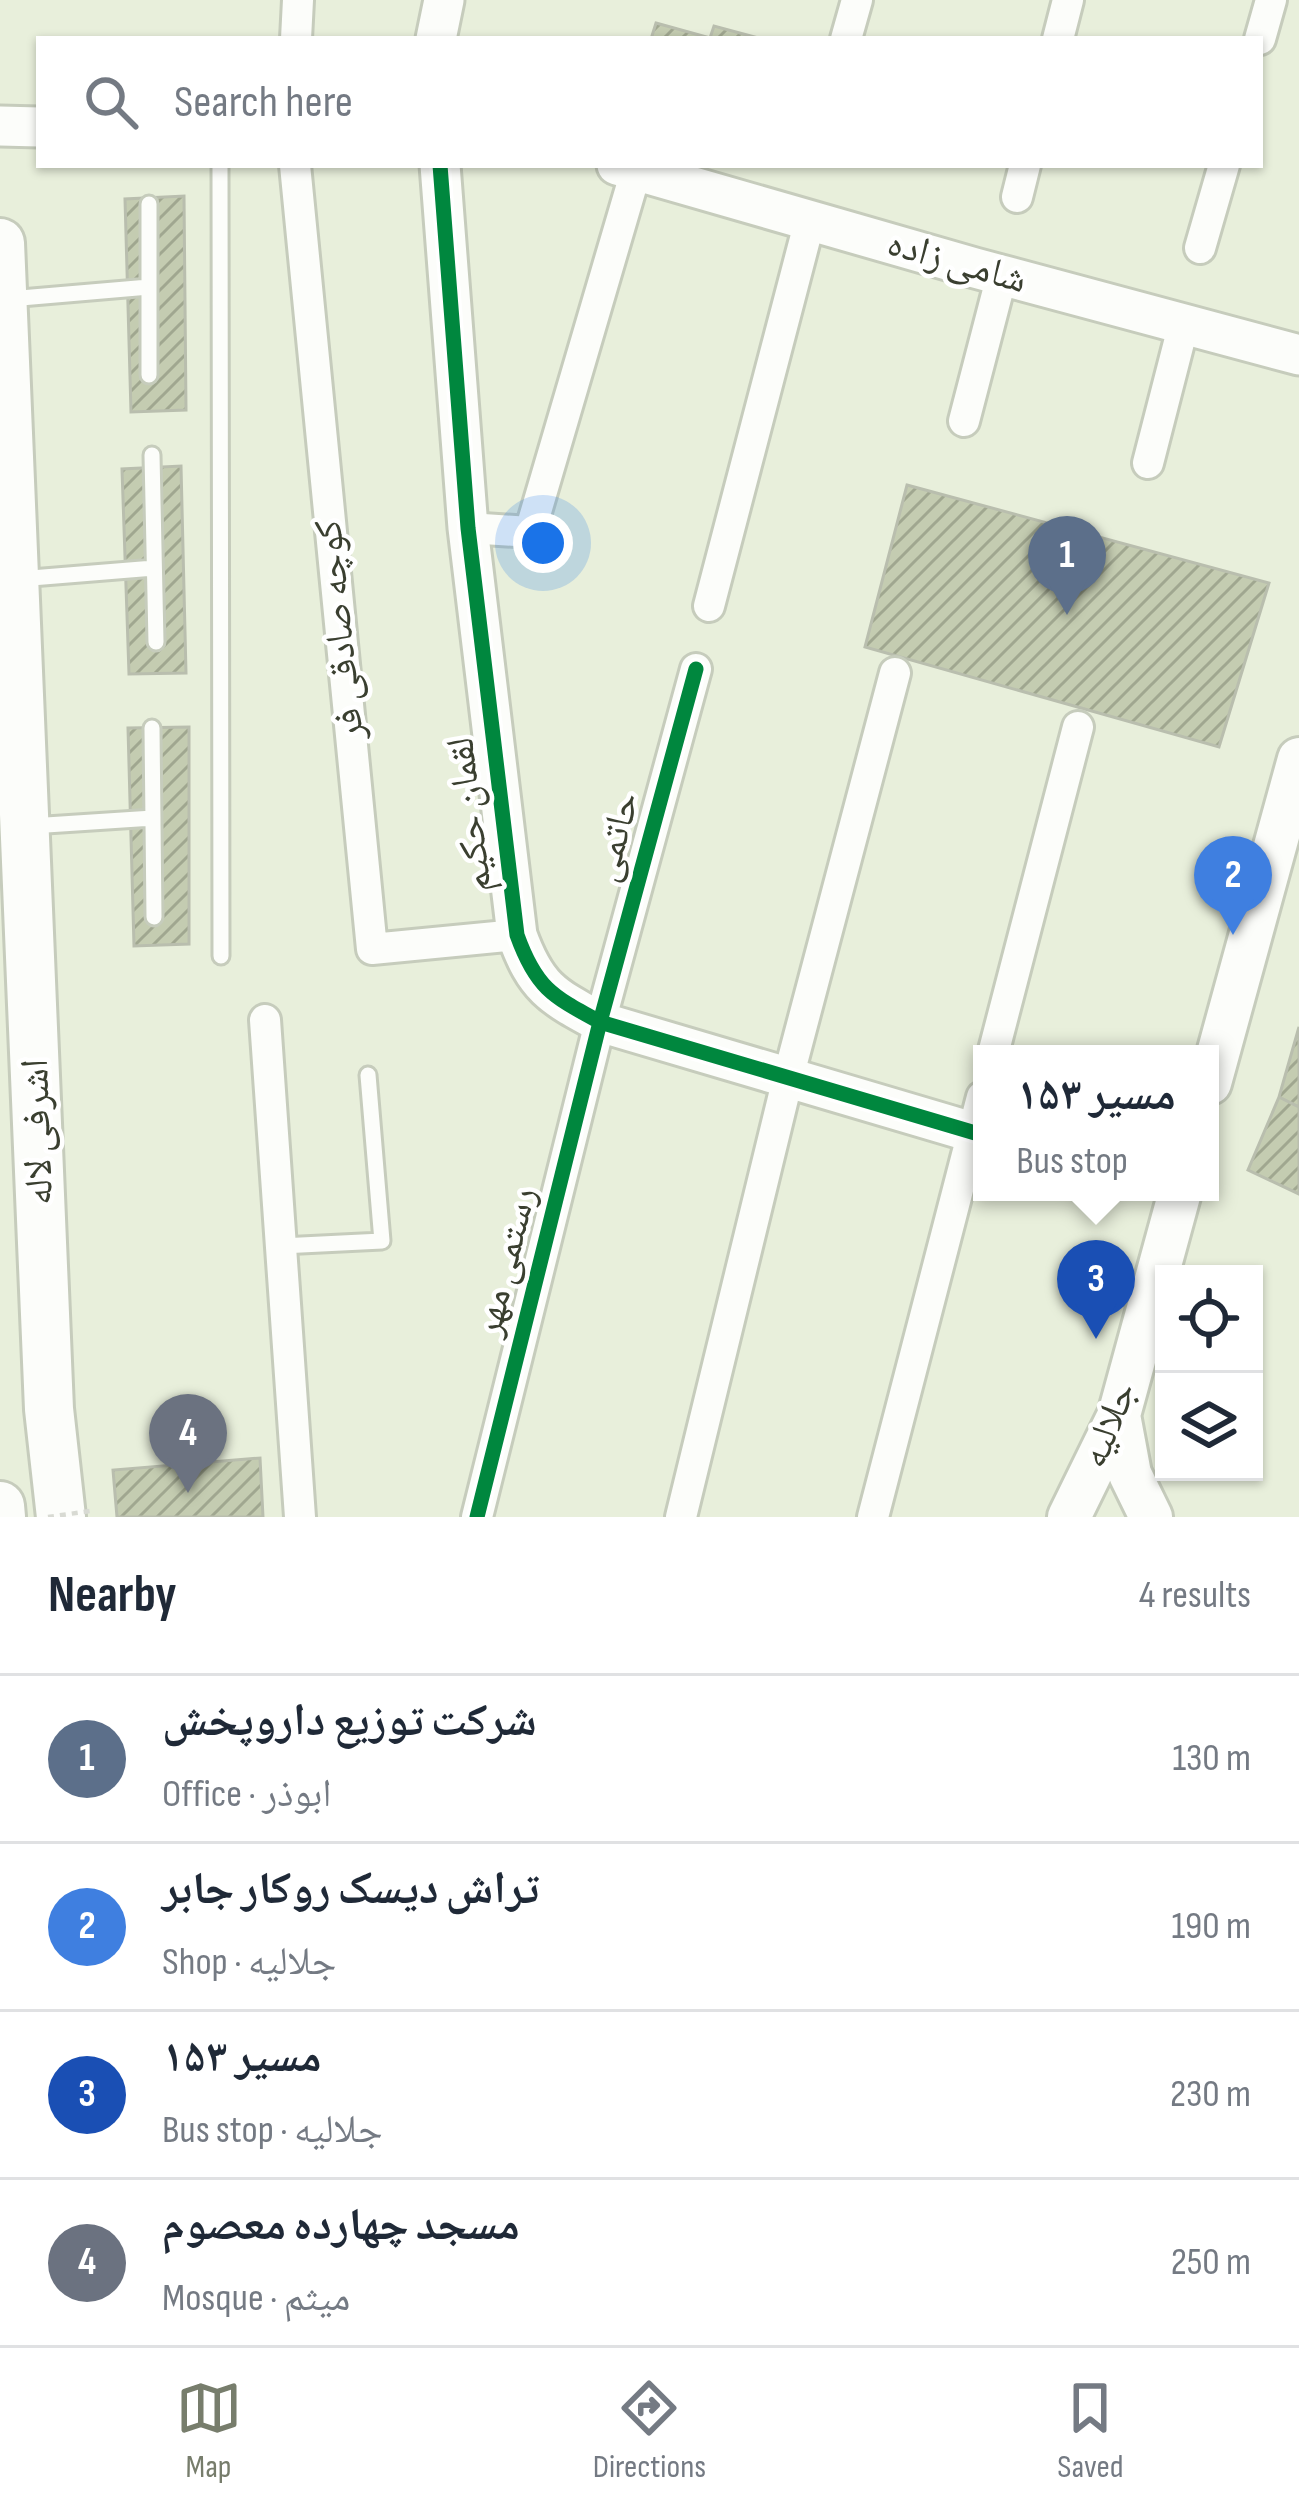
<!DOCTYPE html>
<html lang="en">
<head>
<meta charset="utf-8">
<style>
  body { margin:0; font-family:"Sofia Sans Condensed","Noto Naskh Arabic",sans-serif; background:#f6f6f7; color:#1f2937 }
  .controls { position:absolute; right:36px; bottom:36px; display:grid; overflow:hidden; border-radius:0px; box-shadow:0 3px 9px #0004 }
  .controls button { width:108px; height:108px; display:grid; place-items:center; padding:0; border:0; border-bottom:3px solid #e0e1e3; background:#fff; color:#1f2937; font:60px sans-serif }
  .you { position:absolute; left:543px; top:543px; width:42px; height:42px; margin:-30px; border:9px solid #fff; border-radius:50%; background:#1a73e8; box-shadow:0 0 0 18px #1a73e833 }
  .badge { display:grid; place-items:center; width:78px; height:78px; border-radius:50%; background:#777d6c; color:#fff; font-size:39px; font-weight:700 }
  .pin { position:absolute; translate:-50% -99px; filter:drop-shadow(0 3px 6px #0008) }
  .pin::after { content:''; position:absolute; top:63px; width:42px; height:36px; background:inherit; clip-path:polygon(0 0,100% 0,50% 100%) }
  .popup { position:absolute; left:973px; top:1045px; width:246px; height:156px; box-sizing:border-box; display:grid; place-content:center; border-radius:0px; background:#fff; filter:drop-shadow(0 3px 9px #0005); font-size:39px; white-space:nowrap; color:#747a83 }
  .popup b { font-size:45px; color:#1f2937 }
  .popup::after { content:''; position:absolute; left:50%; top:100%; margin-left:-24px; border:24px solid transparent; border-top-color:#fff }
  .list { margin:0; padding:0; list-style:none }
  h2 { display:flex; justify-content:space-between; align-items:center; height:156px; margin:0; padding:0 48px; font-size:51px }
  h2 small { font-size:39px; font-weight:400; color:#747a83 }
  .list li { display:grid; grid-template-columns:78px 1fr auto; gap:36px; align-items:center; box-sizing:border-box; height:168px; padding:0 48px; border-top:3px solid #e0e1e3 }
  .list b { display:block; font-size:45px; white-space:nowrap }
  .list p { margin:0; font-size:39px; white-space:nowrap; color:#747a83 }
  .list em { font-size:39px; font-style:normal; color:#747a83 }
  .icon { flex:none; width:66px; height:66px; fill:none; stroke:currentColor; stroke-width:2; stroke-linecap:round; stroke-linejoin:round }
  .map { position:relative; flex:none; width:1299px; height:1517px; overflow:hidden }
  .search { position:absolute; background:#fff; box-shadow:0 3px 9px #0004; left:36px; right:36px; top:36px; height:132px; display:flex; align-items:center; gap:30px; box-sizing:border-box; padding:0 42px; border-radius:0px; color:#747a83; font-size:45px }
  .sheet { height:828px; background:#fff }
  nav { display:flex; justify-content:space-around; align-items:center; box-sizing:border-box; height:168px; border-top:3px solid #e0e1e3; background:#fff; font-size:33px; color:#747a83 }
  nav a { display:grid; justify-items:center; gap:6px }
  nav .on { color:#777d6c }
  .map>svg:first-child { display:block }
  .building { fill:url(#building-hatch); stroke:#b9beae; stroke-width:3 }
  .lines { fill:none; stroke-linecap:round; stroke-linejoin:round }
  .service-casing { stroke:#c6ccbc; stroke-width:21 }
  .minor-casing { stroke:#c6ccbc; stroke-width:36 }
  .tertiary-casing { stroke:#c6ccbc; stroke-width:45 }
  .secondary-casing { stroke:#c6ccbc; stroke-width:48 }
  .primary-casing { stroke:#c6ccbc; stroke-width:54 }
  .service { stroke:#fcfdfa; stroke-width:15 }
  .minor { stroke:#fcfdfa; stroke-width:30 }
  .tertiary { stroke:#fcfdfa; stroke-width:39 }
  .secondary { stroke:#fcfdfa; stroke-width:42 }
  .primary { stroke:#fcfdfa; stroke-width:48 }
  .path-bridge { stroke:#d8dad3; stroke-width:4.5; stroke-dasharray:6 6; stroke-linecap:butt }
  .cycleway-casing { stroke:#fff; stroke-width:22 }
  .cycleway { stroke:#00873e; stroke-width:15 }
  .labels { text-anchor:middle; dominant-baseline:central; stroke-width:9; stroke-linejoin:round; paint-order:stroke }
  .street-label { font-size:39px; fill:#3a3f30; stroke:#fff }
</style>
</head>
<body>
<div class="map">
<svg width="1299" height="1517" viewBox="0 0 1299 1517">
  <defs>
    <pattern id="building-hatch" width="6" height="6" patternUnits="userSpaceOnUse" patternTransform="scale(3)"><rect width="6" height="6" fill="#c4ccb1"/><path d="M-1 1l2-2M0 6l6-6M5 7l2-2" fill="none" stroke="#a0a790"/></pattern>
  </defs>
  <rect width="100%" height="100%" fill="#e8efdb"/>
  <path class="building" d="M656,23L710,38L714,26L762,39H651Z
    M184,196L186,410L131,412L125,199Z
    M181,466L186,673L129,674L122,469Z
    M907,485L1269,583L1219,747L865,647Z
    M189,727V944L134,946L128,728Z
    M1299,1027V1107L1279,1097Z
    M1279,1097L1299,1107V1194L1248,1170Z
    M260,1458L263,1517H117L113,1470Z"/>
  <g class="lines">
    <defs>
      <path id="service" d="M220,165L221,956
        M149,204V375
        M9,299L149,287
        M152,455L156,642
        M19,579L154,568
        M152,728L154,917
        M31,826L153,818
        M281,1246L382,1241L368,1075"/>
      <path id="minor" d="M296,39L298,0
        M846,39L857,0
        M1058,39L1068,0
        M1260,39L1271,0
        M295,165L372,949L517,935
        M1017,197L1025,165
        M1200,248L1224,165
        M964,421L1002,275
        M1148,463L1184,323
        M468,528L530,532L636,171
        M709,606L810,220
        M265,1020L300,1517
        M993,1054L1078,727
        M477,1517L600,1022L696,669
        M681,1517L788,1078L895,673
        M873,1517L982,1097"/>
      <path id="tertiary" d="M436,39L444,0
        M0,126L39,127
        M440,165L468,528L517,935C536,988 552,996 600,1022L982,1135
        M617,165L975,268L1299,355"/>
      <path id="secondary" d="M1210,1083L1299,759
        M1119,1415L1130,1474L1151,1517
        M1069,1517L1119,1415L1180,1192"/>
      <path id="primary" d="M0,243L49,1409L61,1517
        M0,1506L1,1517"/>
    </defs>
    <use href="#service" class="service-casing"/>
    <use href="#minor" class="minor-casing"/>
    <use href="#tertiary" class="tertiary-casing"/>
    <use href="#secondary" class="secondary-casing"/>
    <use href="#primary" class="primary-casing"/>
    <use href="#service" class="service"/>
    <use href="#minor" class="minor"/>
    <use href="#tertiary" class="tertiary"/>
    <use href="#secondary" class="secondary"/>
    <use href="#primary" class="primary"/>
    <path class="path-bridge" d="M48,1517L90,1511"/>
    <defs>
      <path id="cycleway" d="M440,165L468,528L517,935C536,988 552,996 600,1022L982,1135
        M477,1517L600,1022L696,669"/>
    </defs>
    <use href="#cycleway" class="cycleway-casing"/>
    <use href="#cycleway" class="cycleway"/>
  </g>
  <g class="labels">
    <g class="street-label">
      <text transform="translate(957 262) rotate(16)">شامی زاده</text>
      <text transform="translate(340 630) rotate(-96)">کوچه صادقی فر</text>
      <text transform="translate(470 815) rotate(-97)">لقمان حکیم</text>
      <text transform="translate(616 837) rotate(-75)">حاتمی</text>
      <text transform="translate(38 1132) rotate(-92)">اشرفی لاله</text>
      <text transform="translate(506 1262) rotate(-76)">رستمی مهر</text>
      <text transform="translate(1109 1425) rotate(-68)">جلالیه</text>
    </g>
  </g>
</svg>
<div class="controls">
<button><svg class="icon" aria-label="locate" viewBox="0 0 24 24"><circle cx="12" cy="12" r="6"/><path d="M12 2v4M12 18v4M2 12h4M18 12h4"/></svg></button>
<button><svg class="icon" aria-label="layers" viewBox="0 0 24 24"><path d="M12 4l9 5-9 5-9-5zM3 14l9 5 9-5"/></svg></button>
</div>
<div class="you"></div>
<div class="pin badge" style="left:1067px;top:615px;background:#5c6f8a">1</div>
<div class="pin badge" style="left:1233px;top:935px;background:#3f7fe0">2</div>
<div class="pin badge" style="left:1096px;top:1339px;background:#1a4fb4">3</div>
<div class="popup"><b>مسیر ۱۵۳</b>Bus stop</div>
<div class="pin badge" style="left:188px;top:1493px;background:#6b7280">4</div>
<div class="search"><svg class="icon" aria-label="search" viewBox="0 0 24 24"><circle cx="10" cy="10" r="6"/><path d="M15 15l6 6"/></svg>Search here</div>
</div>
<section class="sheet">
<h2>Nearby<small>4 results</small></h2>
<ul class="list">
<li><span class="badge" style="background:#5c6f8a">1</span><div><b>شرکت توزیع داروپخش</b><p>Office · ابوذر</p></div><em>130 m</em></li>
<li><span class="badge" style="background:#3f7fe0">2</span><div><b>تراش دیسک روکار جابر</b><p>Shop · جلالیه</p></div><em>190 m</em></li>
<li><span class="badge" style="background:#1a4fb4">3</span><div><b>مسیر ۱۵۳</b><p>Bus stop · جلالیه</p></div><em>230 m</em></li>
<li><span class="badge" style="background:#6b7280">4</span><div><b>مسجد چهارده معصوم</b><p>Mosque · میثم</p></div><em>250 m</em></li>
</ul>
</section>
<nav>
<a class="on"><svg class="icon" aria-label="map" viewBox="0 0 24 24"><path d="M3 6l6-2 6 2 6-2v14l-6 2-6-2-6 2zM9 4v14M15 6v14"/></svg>Map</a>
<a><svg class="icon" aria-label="directions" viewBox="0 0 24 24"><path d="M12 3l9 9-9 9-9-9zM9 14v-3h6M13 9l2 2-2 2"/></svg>Directions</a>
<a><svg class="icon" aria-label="saved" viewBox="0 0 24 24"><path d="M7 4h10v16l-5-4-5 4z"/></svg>Saved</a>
</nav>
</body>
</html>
